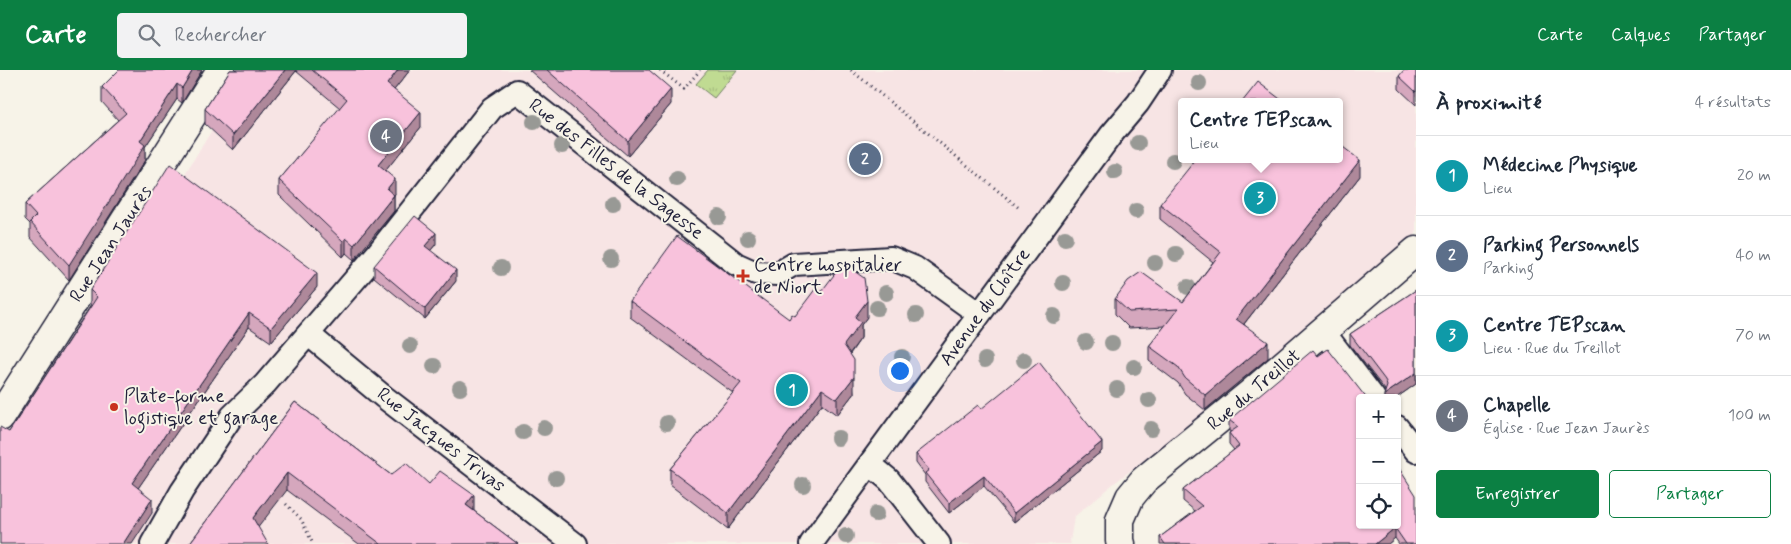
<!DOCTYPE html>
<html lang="fr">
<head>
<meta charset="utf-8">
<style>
  body { margin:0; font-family:Mynerve,sans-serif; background:#f2f2f3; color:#1f2937 }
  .controls { position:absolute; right:15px; bottom:15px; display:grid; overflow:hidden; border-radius:5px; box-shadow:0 1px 4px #0004 }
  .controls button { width:45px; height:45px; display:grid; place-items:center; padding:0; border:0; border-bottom:1px solid #e0e1e3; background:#fff; color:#1f2937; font:25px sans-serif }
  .you { position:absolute; left:899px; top:300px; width:18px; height:18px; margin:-12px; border:4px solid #fff; border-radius:50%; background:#1a73e8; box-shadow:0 0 0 8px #1a73e833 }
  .badge { display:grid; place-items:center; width:32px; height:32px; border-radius:50%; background:#0b8043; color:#fff; font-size:16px; font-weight:700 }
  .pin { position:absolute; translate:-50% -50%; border:2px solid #fff; box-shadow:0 1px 5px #0006 }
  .popup { position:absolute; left:1178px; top:28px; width:165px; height:65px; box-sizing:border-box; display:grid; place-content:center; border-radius:5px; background:#fff; filter:drop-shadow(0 1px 4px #0005); font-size:16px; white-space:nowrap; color:#747a83 }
  .popup b { font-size:19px; color:#1f2937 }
  .popup::after { content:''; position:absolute; left:50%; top:100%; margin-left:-10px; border:10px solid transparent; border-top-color:#fff }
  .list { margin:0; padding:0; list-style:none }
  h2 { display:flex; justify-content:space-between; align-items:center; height:65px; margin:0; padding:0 20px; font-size:21px }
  h2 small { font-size:16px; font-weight:400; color:#747a83 }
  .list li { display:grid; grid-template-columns:32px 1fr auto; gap:15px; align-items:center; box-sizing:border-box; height:80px; padding:0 20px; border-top:1px solid #e0e1e3 }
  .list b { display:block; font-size:19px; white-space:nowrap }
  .list p { margin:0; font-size:16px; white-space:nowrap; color:#747a83 }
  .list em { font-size:16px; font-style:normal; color:#747a83 }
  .actions { display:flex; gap:10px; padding:15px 20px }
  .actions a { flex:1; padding:11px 0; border:1px solid #0b8043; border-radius:5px; text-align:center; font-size:18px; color:#0b8043 }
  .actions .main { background:#0b8043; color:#fff }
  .icon { flex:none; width:28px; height:28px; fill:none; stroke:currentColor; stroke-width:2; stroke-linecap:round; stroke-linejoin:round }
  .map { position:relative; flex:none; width:1416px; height:474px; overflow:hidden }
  header { display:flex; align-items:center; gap:30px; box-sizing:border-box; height:70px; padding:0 25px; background:#0b8043; color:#fff }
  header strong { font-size:24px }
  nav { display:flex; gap:28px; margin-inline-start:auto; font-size:18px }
  .search { width:350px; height:45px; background:#f2f2f3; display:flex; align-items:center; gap:12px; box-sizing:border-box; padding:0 18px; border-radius:5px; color:#747a83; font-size:19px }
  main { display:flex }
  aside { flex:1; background:#fff }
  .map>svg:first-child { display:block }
  .built { fill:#f7e4e4; fill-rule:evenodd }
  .grass { fill:url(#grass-tufts); stroke:#717e66 }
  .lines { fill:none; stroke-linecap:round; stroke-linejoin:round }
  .service-casing { stroke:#22223b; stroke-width:26 }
  .minor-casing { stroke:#22223b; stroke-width:31 }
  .tertiary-casing { stroke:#22223b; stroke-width:31 }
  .path { stroke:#22223b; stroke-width:3; stroke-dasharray:1 4; stroke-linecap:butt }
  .service { stroke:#f7f3e8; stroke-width:22 }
  .minor { stroke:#f7f3e8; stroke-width:28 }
  .tertiary { stroke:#f7f3e8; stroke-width:28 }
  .tree { fill:#989995 }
  .wall { fill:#d5a7bd; stroke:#22223b }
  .shaded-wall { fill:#ae889a; stroke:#22223b }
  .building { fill:#f8c2dc; stroke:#22223b }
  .poi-dot { fill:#c8321e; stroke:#f7f3e8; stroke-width:2 }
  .labels { text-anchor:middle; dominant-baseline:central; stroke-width:4; stroke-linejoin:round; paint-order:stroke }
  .street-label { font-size:19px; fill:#22223b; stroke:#f7f3e8 }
  .poi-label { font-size:19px; fill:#22223b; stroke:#f7f3e8; text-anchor:start }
</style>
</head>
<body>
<header>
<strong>Carte</strong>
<div class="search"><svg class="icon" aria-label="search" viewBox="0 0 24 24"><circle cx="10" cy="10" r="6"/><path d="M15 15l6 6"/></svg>Rechercher</div>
<nav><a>Carte</a><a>Calques</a><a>Partager</a></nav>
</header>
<main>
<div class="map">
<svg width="1416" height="474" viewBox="0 0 1416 474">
  <defs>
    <pattern id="grass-tufts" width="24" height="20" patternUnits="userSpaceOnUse" patternTransform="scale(1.25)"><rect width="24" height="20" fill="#c0db92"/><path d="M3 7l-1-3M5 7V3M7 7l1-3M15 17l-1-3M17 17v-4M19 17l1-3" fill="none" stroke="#a5bc7f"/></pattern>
  </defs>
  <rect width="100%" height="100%" fill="#f7f3e8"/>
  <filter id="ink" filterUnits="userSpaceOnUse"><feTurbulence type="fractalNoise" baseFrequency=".02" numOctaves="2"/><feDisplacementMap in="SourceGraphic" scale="10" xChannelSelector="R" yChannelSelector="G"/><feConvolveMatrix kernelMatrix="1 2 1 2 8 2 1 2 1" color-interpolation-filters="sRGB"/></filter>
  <g filter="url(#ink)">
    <path class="built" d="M249,0H1416V164L1207,342L1113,414L1074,447L1070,472L1071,474H51L0,391L178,115ZM1181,32H1339V89H1181Z"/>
    <path class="grass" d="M708,0H737L714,28L696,14Z"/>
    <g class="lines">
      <defs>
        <path id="service" d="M1323,261L1374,328
          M308,264L384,327L575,474
          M1397,357L1416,381
          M871,395L889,410L939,474
          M152,474L182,421L232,346L265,314L376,185L492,38L517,21L736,194L756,203L777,204L794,194L891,188L915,198L979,244
          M811,474L1111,65L1138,33L1160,0"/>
        <path id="minor" d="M1121,474L1120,471V450L1130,427L1144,410L1251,323L1416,181"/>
        <path id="tertiary" d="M0,347L221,0"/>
      </defs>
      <use href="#service" class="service-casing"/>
      <use href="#minor" class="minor-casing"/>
      <use href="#tertiary" class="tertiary-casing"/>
      <path class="path" d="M660,0L684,19L700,0
        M851,0L1019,138
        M286,434L301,449L313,474"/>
      <use href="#service" class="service"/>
      <use href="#minor" class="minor"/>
      <use href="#tertiary" class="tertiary"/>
    </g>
    <g class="tree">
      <circle cx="1199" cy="13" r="8"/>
      <circle cx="534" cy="52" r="8"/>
      <circle cx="1138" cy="73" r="8"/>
      <circle cx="562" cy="76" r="8"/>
      <circle cx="1173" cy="91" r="8"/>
      <circle cx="1115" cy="102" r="8"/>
      <circle cx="677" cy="109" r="8"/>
      <circle cx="613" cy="134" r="8"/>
      <circle cx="1136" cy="141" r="8"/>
      <circle cx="719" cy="147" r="8"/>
      <circle cx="748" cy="168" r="8"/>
      <circle cx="1065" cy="168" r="8"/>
      <circle cx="1176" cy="184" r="8"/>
      <circle cx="611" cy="189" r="8"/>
      <circle cx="1155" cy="193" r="8"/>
      <circle cx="501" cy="198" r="8"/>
      <circle cx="1063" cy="213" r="8"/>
      <circle cx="1188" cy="217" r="8"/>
      <circle cx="886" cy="223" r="8"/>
      <circle cx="877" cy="238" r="8"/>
      <circle cx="916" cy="245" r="8"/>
      <circle cx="1054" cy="246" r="8"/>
      <circle cx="1086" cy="272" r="8"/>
      <circle cx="1112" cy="273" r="8"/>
      <circle cx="410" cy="276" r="8"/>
      <circle cx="902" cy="287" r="8"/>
      <circle cx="985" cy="290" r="8"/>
      <circle cx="1024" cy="290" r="8"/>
      <circle cx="434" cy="296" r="8"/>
      <circle cx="1134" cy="297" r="8"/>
      <circle cx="460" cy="318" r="8"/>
      <circle cx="1117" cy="319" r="8"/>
      <circle cx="1149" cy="330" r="8"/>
      <circle cx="667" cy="353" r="8"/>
      <circle cx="544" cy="358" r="8"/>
      <circle cx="1151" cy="359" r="8"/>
      <circle cx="523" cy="362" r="8"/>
      <circle cx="838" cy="368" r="8"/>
      <circle cx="556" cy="408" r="8"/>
      <circle cx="803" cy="415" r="8"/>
      <circle cx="876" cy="444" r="8"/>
      <circle cx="846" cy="466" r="8"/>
    </g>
    <path class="wall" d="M119,0H202L182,33L177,29L145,77V90L69,210L30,167V154L25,149V134L118,50L102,32V17Z
      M230,0H410L394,20L421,57L385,101L395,124L394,125V141L354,190L346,183L343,187L279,125V110L340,38L296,1L233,80L205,54V39Z
      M529,0H649L671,34L628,86Z
      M1416,0V35L1399,19V6Z
      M1360,106L1244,254L1268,288L1205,340L1185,324L1178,313L1149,291V276L1165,256L1129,258L1115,244V229L1183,232L1213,192L1160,149V134Z
      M436,174L430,181L456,211L425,249L374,207V196Z
      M317,217L271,272L249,257L138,418L152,443L9,362L91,235L90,234V220Z
      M1416,220V314L1396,328H1384L1385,320L1350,275V264Z
      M821,222L867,247L861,255V268L850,284L854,323L837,345L822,334L728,459L670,415V399L733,323L630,247V231L789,249L795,246Z
      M1360,328V455H1397L1416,474H1399L1395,468L1388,474H1160V467L1195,441L1183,431V420L1234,380L1229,374V363L1231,362L1229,361V350Z
      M295,332L391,405L429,414L474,441L518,474H359L287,420L189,474Z
      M981,339L1102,381L1014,452L984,416L949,443L925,412V405L916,393V384Z"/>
    <path class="shaded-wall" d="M193,0H202L182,33V18Z
      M285,0H296V1L233,80V65Z
      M398,0H410L387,29V14Z
      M177,14V29L145,77V90L69,210V195L140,71Z
      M671,19V34L628,86V71Z
      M421,42V57L378,110V95Z
      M1360,90V106L1236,264V249Z
      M395,109V124L387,134V119Z
      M394,125V141L354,190V175Z
      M436,163V174L425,187V176Z
      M346,168V183L343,187V171Z
      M456,200V211L425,249V239Z
      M317,203V217L271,272V258Z
      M867,231V247L861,255V268L844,291V275L855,247Z
      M249,243V257L132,427V413Z
      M1268,272V288L1205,340V325Z
      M1416,303V314L1396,328H1384V325Z
      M854,307V323L837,345V329Z
      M822,319V334L728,459V443Z
      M1102,372V381L1014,452V443Z
      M287,403V420L253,464V448Z
      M984,406V416L949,443V433Z
      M474,425V441L466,435Z
      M152,429V443L132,474H123Z
      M1395,458V468L1388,474H1375Z"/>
    <path class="building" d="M119,0H193L182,18L177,14L140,71L145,75L69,195L30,152L36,146L25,134L126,43L102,17Z
      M230,0H285L233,65L205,39Z
      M312,0H398L387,14L421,42L378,95L395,109L387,119L394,125L354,175L346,168L343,171L279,110L347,29Z
      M547,0H649L671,19L628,71Z
      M1404,0H1416V22L1399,6Z
      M1258,12L1284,32H1242Z
      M1339,74L1360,90L1236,249L1268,272L1205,325L1185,308L1178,297L1149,276L1178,239L1129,242L1115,229L1128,211L1141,202L1183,232L1221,182L1160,134L1196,89H1339Z
      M170,94L317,203L271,258L249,243L132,413L152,429L123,474H0V357L9,362L97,227L90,220Z
      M415,146L436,163L425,176L456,200L425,239L374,196Z
      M677,166L789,249L792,244L795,246L816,218L821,222L843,193L864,208L867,231L855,247L861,252L844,275L854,290V307L837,329L822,319L728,443L670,399L741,313L630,231Z
      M1416,220V303L1384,325L1387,316L1385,310L1350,264Z
      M1328,279L1364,325L1367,328H1360V455H1397V395L1416,425V474H1406L1395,458L1375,474H1165L1160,467L1202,436L1183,420L1239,376L1229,363L1238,357L1229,350L1313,280L1318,286Z
      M1039,292L1102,372L1014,443L984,406L949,433L925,403L929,400L916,384L978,335L981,339Z
      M295,332L391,405L406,393L429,414L440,401L474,425L466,435L518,474H381L287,403L253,448L268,474H189Z"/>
  </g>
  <g class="poi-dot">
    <path d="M740.5 198.5h5v5h5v5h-5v5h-5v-5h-5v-5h5z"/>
    <circle cx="114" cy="337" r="5"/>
  </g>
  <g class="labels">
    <g class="street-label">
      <text transform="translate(616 99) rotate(38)">Rue des Filles de la Sagesse</text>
      <text transform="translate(111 174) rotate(-57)">Rue Jean Jaurès</text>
      <text transform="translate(985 237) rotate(-54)">Avenue du Cloître</text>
      <text transform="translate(1254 320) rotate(-40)">Rue du Treillot</text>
      <text transform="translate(441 370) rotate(38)">Rue Jacques Trivas</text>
    </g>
    <g class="poi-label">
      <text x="754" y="195">Centre hospitalier<tspan x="754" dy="22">de Niort</tspan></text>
      <text x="124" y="326">Plate-forme<tspan x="124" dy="22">logistique et garage</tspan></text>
    </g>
  </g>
</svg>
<div class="controls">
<button>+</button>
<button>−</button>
<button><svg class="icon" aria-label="locate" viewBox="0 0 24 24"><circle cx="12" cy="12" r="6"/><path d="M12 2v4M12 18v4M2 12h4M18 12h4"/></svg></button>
</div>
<div class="you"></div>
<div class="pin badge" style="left:792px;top:320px;background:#0f9aa8">1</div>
<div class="pin badge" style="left:865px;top:89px;background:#5c6f8a">2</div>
<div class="pin badge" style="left:1260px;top:128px;background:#0f9aa8">3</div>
<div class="popup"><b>Centre TEPscan</b>Lieu</div>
<div class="pin badge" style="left:386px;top:66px;background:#6b7280">4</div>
</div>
<aside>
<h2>À proximité<small>4 résultats</small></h2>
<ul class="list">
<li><span class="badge" style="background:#0f9aa8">1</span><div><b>Médecine Physique</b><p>Lieu</p></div><em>20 m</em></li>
<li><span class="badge" style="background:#5c6f8a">2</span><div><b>Parking Personnels</b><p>Parking</p></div><em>40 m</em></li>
<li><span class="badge" style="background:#0f9aa8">3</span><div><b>Centre TEPscan</b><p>Lieu · Rue du Treillot</p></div><em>70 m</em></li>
<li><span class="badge" style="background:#6b7280">4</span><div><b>Chapelle</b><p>Église · Rue Jean Jaurès</p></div><em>100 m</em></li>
</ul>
<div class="actions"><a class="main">Enregistrer</a><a>Partager</a></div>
</aside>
</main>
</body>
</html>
